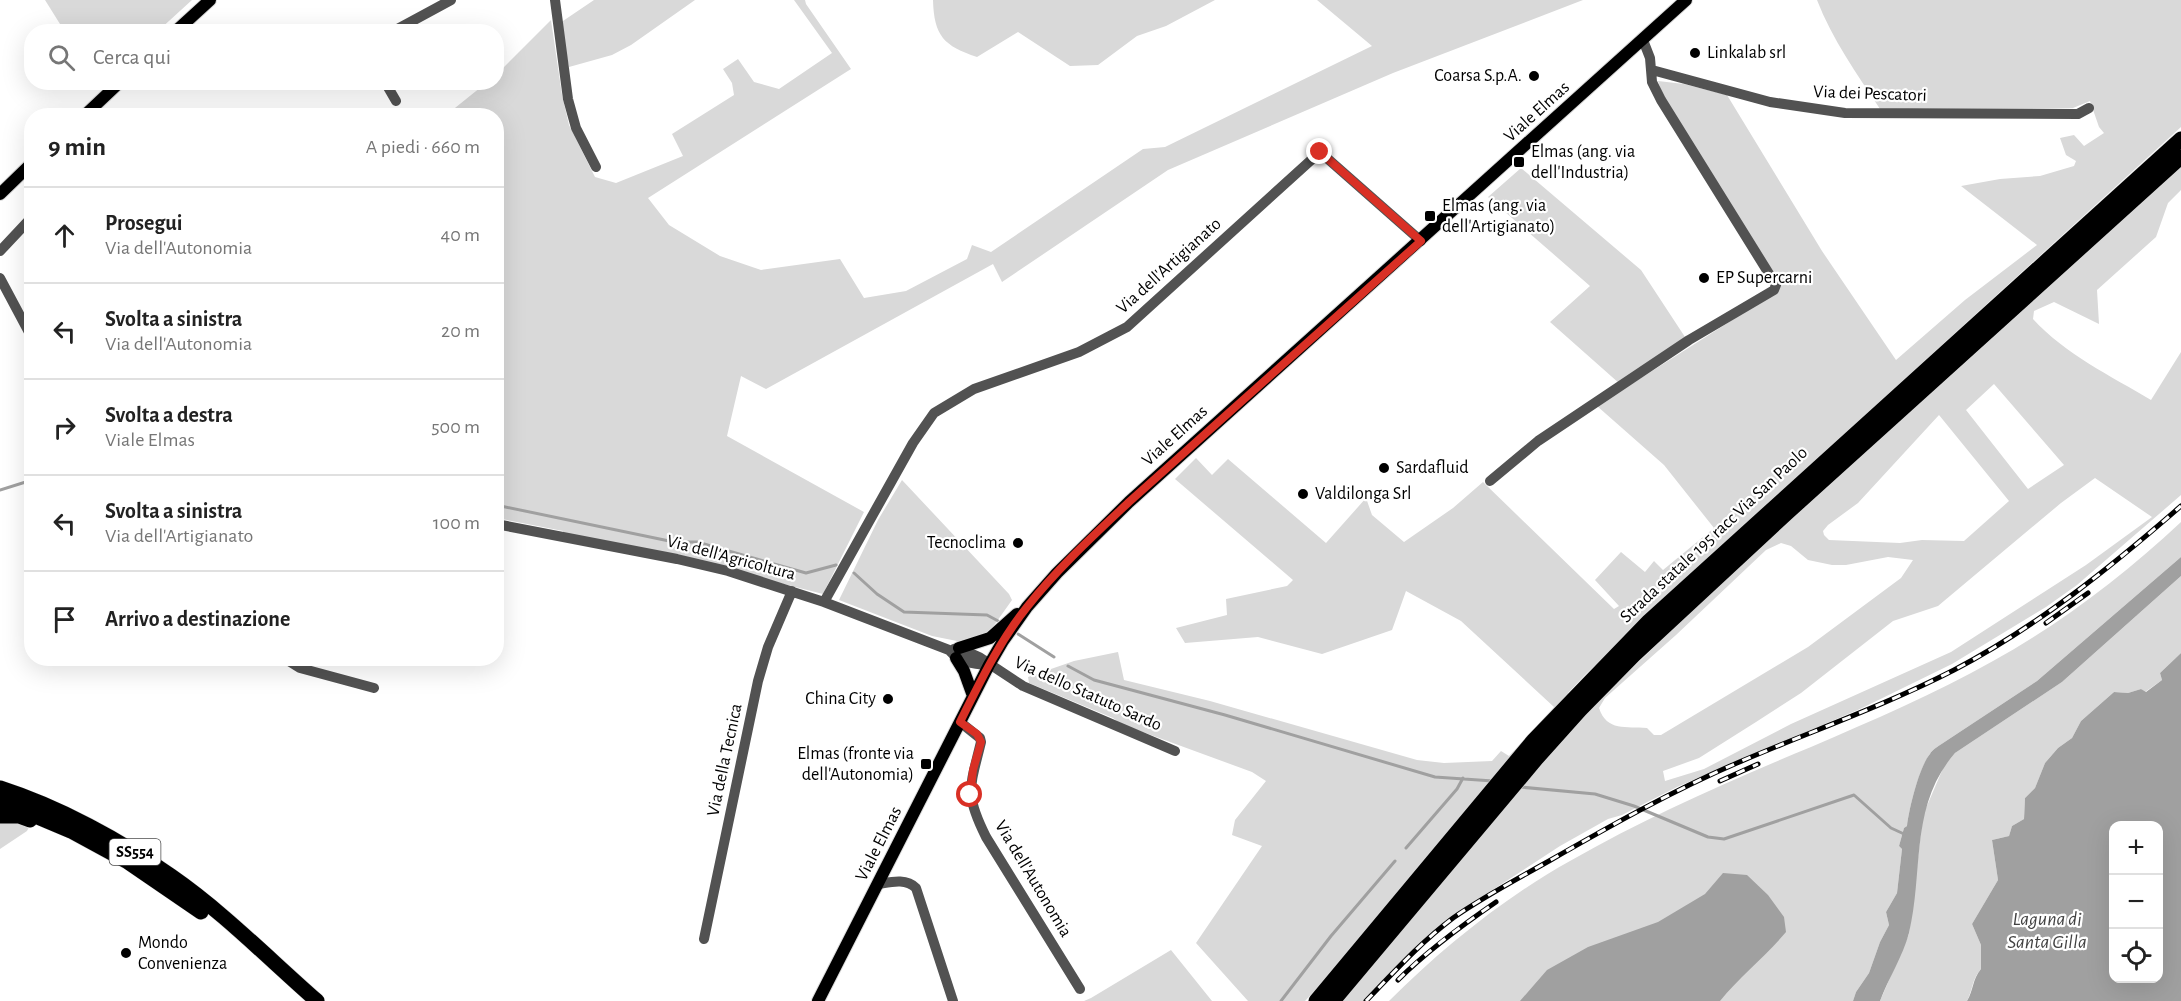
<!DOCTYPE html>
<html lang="it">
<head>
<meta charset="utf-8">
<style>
  body { margin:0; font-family:"Alegreya Sans",sans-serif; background:#f2f2f2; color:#222 }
  .controls { position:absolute; right:18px; bottom:18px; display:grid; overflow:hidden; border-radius:12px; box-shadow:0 6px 24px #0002 }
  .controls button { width:54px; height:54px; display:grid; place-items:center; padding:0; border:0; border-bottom:2px solid #e0e0e0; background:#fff; color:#222; font:30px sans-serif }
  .stop { position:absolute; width:18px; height:18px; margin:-14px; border:4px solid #d93025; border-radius:50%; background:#fff }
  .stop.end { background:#d93025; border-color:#fff; box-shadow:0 2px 6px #0008 }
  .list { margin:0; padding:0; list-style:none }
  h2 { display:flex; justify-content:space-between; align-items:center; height:78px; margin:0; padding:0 24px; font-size:26px }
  h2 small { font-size:20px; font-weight:400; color:#767676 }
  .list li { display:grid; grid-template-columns:39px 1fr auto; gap:18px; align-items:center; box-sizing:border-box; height:96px; padding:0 24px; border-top:2px solid #e0e0e0 }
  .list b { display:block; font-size:22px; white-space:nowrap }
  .list p { margin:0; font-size:20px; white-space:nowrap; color:#767676 }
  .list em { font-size:20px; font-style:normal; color:#767676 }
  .icon { flex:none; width:33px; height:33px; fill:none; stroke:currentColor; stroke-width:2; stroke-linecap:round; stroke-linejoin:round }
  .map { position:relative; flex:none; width:2181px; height:1001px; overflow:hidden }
  .search { position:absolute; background:#fff; box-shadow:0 6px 24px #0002; left:24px; top:24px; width:480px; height:66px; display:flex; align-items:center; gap:15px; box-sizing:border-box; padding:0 21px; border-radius:24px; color:#767676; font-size:22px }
  .panel { position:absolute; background:#fff; box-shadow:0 6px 24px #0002; left:24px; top:108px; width:480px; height:558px; border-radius:24px }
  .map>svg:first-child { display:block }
  .green { fill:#d9d9d9; fill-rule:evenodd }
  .water { fill:#a0a0a0; fill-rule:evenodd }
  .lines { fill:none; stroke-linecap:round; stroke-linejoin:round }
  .stream { stroke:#a0a0a0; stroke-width:3 }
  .major-casing { stroke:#dbdbdb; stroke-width:14 }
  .highway-casing { stroke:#dbdbdb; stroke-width:16 }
  .minor { stroke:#525252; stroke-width:10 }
  .major { stroke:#000; stroke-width:12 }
  .highway { stroke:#000; stroke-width:15 }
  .rail-casing { stroke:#000; stroke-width:5 }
  .rail { stroke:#fff; stroke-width:3; stroke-dasharray:9; stroke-linecap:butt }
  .route { stroke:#d93025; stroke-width:8 }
  .poi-dot { fill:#000; stroke:#fff; stroke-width:2 }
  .labels { text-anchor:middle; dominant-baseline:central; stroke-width:4.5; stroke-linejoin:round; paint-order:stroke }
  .shield { fill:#fff; stroke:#4c4c4c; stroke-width:1.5 }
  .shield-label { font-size:16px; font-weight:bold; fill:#000 }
  .poi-label { font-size:18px; fill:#000; stroke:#fff; text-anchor:start }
  .street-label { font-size:18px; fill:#000; stroke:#fff }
  .water-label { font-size:20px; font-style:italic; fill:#414141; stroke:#fff }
</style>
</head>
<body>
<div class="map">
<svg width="2181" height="1001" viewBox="0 0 2181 1001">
  <rect width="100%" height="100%" fill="#fff"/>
  <path class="green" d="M45,0H192L158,31L65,32Z
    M594,0H695L631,45L612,55L569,67L560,23Z
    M794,0H805L806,4L851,69L648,198L669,225L720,256L761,270L840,259L864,298L906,291L967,259L972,245L991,252L1143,149L1165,147L1372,46L1317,0H1583L1393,73L1168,170L1002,282L993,264L766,389L741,376L727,436L864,512L823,594L666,554L563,534V531L497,518L496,116H445L486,83L496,82L497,74L551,20L562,95L569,125L595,177L616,183L683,156L672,134L734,95L732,83L723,69L738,59L754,82L779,89L832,53Z
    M933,0H1215L1166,26L1137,36L1098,65L1070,66L1018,32L977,57C944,46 934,36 933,0Z
    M1817,0H2181V127L1782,491L1585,675L1568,693L1584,715L1761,543L1935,387L1941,384L2021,312L2066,268L2181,166V190L2168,203L2156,237L2097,290L2099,324L2054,302L2034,311L2033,319C2065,354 2111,376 2151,400L2181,352V495L2077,585L2046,607L1952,664L1860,709L1677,787L1622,815L1608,819L1560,846L1491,891L1426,943L1363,1001H1343L1330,974L1305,1001H1248L1196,943L1262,846L1232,835L1235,820L1266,781L1252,772L1121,724L1113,718L1029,683L1028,677L1074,661L1118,652L1124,680L1210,701L1417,760L1444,763L1492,761L1501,751L1509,756L1554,707L1461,621L1406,591L1392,630L1322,654L1258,637L1185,643L1176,628L1227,615L1226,599L1287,586L1293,580L1175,479L1196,458L1212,475L1228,459L1326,543L1366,498L1372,515L1404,542L1453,508L1483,482L1614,609L1619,606L1595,580L1621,552L1645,572L1654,561L1663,570L1714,528L1664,465L1597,406L1778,291L1662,93L1658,81L1684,84L1727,95L1822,251L1896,360L1965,300L2037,245L1961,186L2000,179L2040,176L2074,166L2076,161L2066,155L2060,138L2074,135L2084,146L2104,133L2099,127L2090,101L2073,108L1880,109C1857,74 1832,39 1817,0ZM1994,384L2064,465L2028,489L1966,410ZM1939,415L2009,501L1964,541L1922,540L1900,543L1829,540L1824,535L1823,531L1828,525L1858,503ZM2095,478L2152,517L2086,565L1951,652L1791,724L1704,769L1665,781L1663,771L1699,758L1756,722L1801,693L1893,621L1938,606L2061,503ZM1781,543L1791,546L1808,560L1832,565H1846L1888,557L1913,560L1901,578L1808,647L1661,735H1654L1647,728C1626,726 1607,732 1599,708L1605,698L1676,635L1766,550Z
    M1521,168L1641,270L1685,337L1620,384L1550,322L1590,286L1488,197Z
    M902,480L1009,594L1012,600L990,631L978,638L962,642L932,636L839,600L878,520Z
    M2181,522V557L2037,681L1940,745C1937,747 1932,750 1930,754C1919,768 1909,809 1907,826L1904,828L1899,846L1902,849L1897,893L1886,912L1889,925L1880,942L1869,973L1856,992L1853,1001H1389C1441,949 1505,897 1570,861C1647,817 1729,781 1811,747C1873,720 1935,694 1993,661C2062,623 2124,575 2181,522Z
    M2181,576V653L2160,673L2162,680L2145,692L2141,689L2128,693L2114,692L2081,721L2072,738L2058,748L2045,763L2035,788L2025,798L2024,819L2012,826L2009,836L1992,840L1998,880L1972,924L1981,945V969C1972,979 1973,989 1967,1001H1880L1909,934L1923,815L1944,766L1955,753L2062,682Z
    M13,822L30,825L27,831L0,849V824Z
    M1171,950L1212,1001H1084L1091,998Z"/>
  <path class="water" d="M2181,557V576L2062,682L1955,753C1909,806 1924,870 1909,933C1903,956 1888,979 1880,1001H1853L1856,992L1869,973L1880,942L1889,925L1886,912L1897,893L1902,849L1899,846L1904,828L1907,826C1909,809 1919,767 1930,754C1932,750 1937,747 1940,745L2037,681Z
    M2181,653V1001H1967C1974,989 1972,980 1981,969V945L1972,924L1998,880L1992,840L2009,836L2012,826L2024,819L2025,798L2035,788L2045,763L2058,748L2072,738L2081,721L2114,692L2128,693L2141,689L2146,692L2162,680L2160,673ZM2114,826H2158V978H2114Z
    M1723,873L1747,875L1768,895L1784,917L1786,932C1765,957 1740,976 1720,1001H1520L1547,970L1588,947L1658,922L1705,894Z"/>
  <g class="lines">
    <path class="stream" d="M0,490L32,480
      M496,505L674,542H697L806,573L836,565
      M854,573L877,594L904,612L987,615L1000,622
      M1018,634L1054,657
      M1068,666L1094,680L1225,715L1435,777L1493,781
      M1520,787L1595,794L1634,806L1708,837L1724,839L1854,795L1891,828L1904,834
      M1406,848L1457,789L1463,778
      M1281,1001L1331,936L1395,861"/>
    <defs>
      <path id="major" d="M175,32L210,0
        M84,116L120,82
        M0,194L32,163
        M959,648L990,638L1017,614
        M956,658L964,671L973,696
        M818,1001L989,665L1003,641L1027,607L1057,573L1129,502L1686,0"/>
      <path id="highway" d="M0,788C59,807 120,840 171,876C223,912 269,959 317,1001
        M0,801L71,831L128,862L201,912
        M0,816H19L30,820
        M1316,1001L1533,741L1649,621L2181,139
        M1333,1001L1537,758L1580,710L1634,655L1787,513L2181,157"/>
    </defs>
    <use href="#major" class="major-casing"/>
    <use href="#highway" class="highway-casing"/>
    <path class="minor" d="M555,0L568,99L576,128L596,167
      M392,32L451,0
      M1652,70L1770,102L1845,113L2078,114L2089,108
      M385,82L396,101
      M0,251L32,217
      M0,278L32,338
      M1490,481L1538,441L1689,340L1774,290L1776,285L1661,100L1652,82L1650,58L1643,40
      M496,524L677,559L728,571L824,602L949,650C959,662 973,664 989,665
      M824,602L913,443L934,413L974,389L1079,352L1127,327L1320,152L1421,241
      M954,649L959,648L979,657L1023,686L1175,751
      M284,658L300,668L374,688
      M960,722L980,738L981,742C970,788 964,793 986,837L1080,989
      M879,884C891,882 906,878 916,888L953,1001
      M704,939L758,681L768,647L792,591"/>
    <use href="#major" class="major"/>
    <use href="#highway" class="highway"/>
    <defs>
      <path id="rail" d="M2046,623L2088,593
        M1720,781L1758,764
        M1398,980C1428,950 1461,926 1496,902
        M1366,1001C1394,972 1421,942 1453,918C1483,897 1517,879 1549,861C1610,826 1672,791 1737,763C1809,732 1884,706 1954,670C2038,626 2111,567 2181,506"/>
    </defs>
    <use href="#rail" class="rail-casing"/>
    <use href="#rail" class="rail"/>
  </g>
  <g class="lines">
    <path class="route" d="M970,795L973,770L981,742L977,734L960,722C980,682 999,642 1027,607C1057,569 1094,535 1129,502L1421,241L1320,152"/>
  </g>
  <g class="poi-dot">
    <circle cx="1695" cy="53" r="6"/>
    <circle cx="1534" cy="76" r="6"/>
    <rect x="1513" y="156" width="12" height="12" rx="3"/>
    <rect x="1424" y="210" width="12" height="12" rx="3"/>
    <circle cx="1704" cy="278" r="6"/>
    <circle cx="1384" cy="468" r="6"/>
    <circle cx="1303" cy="494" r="6"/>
    <circle cx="1018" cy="543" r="6"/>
    <circle cx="888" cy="699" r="6"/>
    <rect x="920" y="758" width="12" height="12" rx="3"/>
    <circle cx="126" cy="953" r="6"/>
  </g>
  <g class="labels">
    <rect class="shield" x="109.5" y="839" width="51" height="26" rx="4.5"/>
    <g class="shield-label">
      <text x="135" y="852">SS554</text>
    </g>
    <g class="poi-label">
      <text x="1707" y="53">Linkalab srl</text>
      <text x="1522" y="76" text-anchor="end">Coarsa S.p.A.</text>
      <text x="1531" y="152">Elmas (ang. via<tspan x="1531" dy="21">dell'Industria)</tspan></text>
      <text x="1442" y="206">Elmas (ang. via<tspan x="1442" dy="21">dell'Artigianato)</tspan></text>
      <text x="1716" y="278">EP Supercarni</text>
      <text x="1396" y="468">Sardafluid</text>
      <text x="1315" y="494">Valdilonga Srl</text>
      <text x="1006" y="543" text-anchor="end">Tecnoclima</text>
      <text x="876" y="699" text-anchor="end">China City</text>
      <text x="914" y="754" text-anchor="end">Elmas (fronte via<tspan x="914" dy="21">dell'Autonomia)</tspan></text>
      <text x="138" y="943">Mondo<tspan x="138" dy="21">Convenienza</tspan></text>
    </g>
    <g class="street-label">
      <text transform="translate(1870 94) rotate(2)">Via dei Pescatori</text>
      <text transform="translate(1537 112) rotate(-42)">Viale Elmas</text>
      <text transform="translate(1169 266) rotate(-42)">Via dell'Artigianato</text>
      <text transform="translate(1175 436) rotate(-42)">Viale Elmas</text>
      <text transform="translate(1714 535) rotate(-43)">Strada statale 195 racc Via San Paolo</text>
      <text transform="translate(731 558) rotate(15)">Via dell'Agricoltura</text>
      <text transform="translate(1088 694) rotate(24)">Via dello Statuto Sardo</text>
      <text transform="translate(725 760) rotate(-78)">Via della Tecnica</text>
      <text transform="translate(879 844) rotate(-63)">Viale Elmas</text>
      <text transform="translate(1033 879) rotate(59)">Via dell'Autonomia</text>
    </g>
    <g class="water-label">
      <text x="2047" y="919">Laguna di<tspan x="2047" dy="23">Santa Gilla</tspan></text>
    </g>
  </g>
</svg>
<div class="controls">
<button>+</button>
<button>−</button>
<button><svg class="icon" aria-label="locate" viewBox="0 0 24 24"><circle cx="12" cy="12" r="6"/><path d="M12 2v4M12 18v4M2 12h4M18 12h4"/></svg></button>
</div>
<div class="stop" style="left:970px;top:795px"></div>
<div class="stop end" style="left:1320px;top:152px"></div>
<div class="search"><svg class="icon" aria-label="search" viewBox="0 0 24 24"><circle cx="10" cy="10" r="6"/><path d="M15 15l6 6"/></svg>Cerca qui</div>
<section class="panel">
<h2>9 min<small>A piedi · 660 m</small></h2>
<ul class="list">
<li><svg class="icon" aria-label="ahead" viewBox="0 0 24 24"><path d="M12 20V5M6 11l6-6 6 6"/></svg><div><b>Prosegui</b><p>Via dell'Autonomia</p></div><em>40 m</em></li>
<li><svg class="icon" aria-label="left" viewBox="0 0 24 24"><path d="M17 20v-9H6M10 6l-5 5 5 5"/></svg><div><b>Svolta a sinistra</b><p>Via dell'Autonomia</p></div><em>20 m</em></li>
<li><svg class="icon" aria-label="right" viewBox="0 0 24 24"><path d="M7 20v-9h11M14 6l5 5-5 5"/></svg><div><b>Svolta a destra</b><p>Viale Elmas</p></div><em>500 m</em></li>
<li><svg class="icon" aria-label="left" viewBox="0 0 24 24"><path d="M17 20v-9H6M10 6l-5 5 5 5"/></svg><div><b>Svolta a sinistra</b><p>Via dell'Artigianato</p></div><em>100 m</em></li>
<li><svg class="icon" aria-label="arrive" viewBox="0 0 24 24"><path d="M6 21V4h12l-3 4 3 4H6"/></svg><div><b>Arrivo a destinazione</b></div></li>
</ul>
</section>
</div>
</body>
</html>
